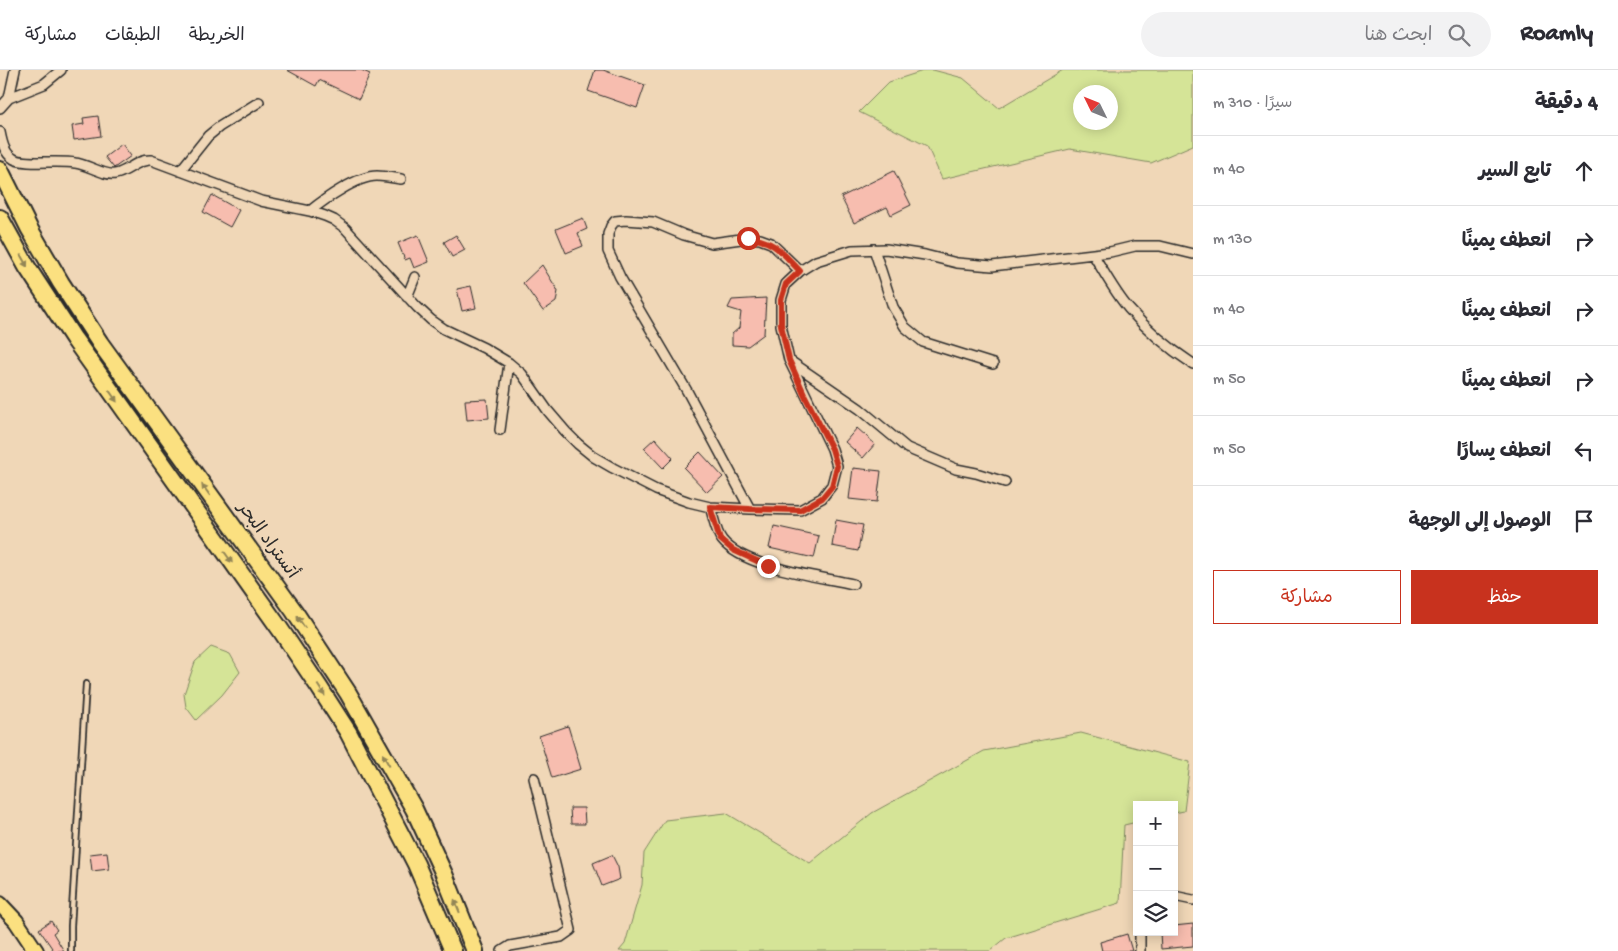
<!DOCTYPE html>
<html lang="ar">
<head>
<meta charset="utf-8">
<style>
  body { margin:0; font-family:"Gochi Hand","Playpen Sans Arabic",sans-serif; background:#f2f2f3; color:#2b2b33; direction:rtl }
  .controls { position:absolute; right:15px; bottom:15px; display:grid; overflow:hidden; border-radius:0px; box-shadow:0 2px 12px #0003 }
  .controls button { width:45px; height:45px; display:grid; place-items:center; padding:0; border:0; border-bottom:1px solid #e1e1e2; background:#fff; color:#2b2b33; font:25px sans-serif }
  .compass { position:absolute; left:1073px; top:15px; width:45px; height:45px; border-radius:50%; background:#fff; box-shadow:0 2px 12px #0003; rotate:313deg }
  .stop { position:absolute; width:15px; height:15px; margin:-11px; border:4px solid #c8321e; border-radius:50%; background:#fff }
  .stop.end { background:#c8321e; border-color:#fff; box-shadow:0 1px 5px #0008 }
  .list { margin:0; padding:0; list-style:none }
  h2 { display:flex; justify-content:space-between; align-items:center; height:65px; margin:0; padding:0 20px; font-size:21px }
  h2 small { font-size:16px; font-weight:400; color:#7c7c81 }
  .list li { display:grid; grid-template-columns:32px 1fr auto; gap:15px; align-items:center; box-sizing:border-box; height:70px; padding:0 20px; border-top:1px solid #e1e1e2 }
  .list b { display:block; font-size:19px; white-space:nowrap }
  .list em { font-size:16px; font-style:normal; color:#7c7c81 }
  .actions { display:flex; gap:10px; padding:15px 20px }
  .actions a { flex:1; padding:11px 0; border:1px solid #c8321e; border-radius:0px; text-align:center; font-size:18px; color:#c8321e }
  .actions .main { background:#c8321e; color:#fff }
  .icon { flex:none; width:28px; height:28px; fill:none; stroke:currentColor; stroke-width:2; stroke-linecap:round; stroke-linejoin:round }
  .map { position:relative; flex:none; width:1193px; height:881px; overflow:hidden; direction:ltr }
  header { display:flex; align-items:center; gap:30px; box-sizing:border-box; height:70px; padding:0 25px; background:#fff; border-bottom:1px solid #e1e1e2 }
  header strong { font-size:24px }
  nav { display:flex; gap:28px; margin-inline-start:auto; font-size:18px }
  .search { width:350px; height:45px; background:#f2f2f3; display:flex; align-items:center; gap:12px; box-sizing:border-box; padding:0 18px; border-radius:28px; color:#7c7c81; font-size:19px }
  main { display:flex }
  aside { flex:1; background:#fff }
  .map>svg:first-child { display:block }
  .green { fill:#d5e497; stroke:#808861; fill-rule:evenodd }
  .building { fill:#f7bdaf; stroke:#2b2b2b }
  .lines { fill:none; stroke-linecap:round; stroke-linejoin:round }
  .service-casing { stroke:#2b2b2b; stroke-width:8 }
  .minor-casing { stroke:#2b2b2b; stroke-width:12 }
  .primary-casing { stroke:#2b2b2b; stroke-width:18 }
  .motorway-casing { stroke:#2b2b2b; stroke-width:20 }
  .service { stroke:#f0d7b7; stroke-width:4.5 }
  .minor { stroke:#f0d7b7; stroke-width:9 }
  .primary { stroke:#fbe080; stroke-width:14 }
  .motorway { stroke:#fbe080; stroke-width:16 }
  .oneway { fill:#938656 }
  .route { stroke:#c8321e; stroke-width:6 }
  .labels { text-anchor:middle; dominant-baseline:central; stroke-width:4; stroke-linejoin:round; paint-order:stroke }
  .street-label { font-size:18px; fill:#2b2b2b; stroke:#f0d7b7 }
</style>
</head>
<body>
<header>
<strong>Roamly</strong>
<div class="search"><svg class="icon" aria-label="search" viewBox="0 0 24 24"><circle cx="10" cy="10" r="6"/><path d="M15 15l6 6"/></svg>ابحث هنا</div>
<nav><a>الخريطة</a><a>الطبقات</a><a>مشاركة</a></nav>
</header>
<main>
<aside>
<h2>4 دقيقة<small>سيرًا · 310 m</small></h2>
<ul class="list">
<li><svg class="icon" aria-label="ahead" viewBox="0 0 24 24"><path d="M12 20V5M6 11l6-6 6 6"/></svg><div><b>تابع السير</b></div><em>40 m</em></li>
<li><svg class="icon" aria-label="right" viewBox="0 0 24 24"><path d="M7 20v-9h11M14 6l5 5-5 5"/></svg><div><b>انعطف يمينًا</b></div><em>130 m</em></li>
<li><svg class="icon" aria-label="right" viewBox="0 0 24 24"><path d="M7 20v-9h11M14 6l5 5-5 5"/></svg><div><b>انعطف يمينًا</b></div><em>40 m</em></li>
<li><svg class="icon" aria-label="right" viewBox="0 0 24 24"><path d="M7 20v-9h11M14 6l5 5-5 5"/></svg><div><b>انعطف يمينًا</b></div><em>50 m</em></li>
<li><svg class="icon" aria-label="left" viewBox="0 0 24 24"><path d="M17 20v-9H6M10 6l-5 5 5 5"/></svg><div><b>انعطف يسارًا</b></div><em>50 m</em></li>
<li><svg class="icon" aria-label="arrive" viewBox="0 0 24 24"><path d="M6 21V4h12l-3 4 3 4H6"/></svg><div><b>الوصول إلى الوجهة</b></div></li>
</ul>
<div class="actions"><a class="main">حفظ</a><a>مشاركة</a></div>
</aside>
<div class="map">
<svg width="1193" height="881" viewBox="0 0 1193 881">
  <rect width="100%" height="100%" fill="#f0d7b7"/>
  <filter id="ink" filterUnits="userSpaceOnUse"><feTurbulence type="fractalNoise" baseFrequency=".02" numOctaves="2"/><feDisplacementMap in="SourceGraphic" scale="10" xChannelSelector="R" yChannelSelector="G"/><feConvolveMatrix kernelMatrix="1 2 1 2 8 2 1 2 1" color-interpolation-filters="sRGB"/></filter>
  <g filter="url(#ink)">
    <path class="green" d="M926,0H933L963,8L999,38L1063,0H1193V75L1151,93L1070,79L942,109L927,76L859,42L889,12ZM1110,22V52H1080V22Z
      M211,577L230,584L240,602L222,625L196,650L186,637L184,624L195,592Z
      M1081,663L1190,692L1184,741L1174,743V735H1137V752L1124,755L1120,833L1006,868L990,881H619L625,874L642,815L644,783L665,750L726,743L810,793L872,743L984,681Z"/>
    <path class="building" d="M287,0H361L370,4L359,29L319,10L316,16Z
      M595,0H603L645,15L637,38L588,21Z
      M98,46L101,66L74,70L72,56L84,54L83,48Z
      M122,74L131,86L114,98L105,87Z
      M894,101L911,135L891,145L887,137L854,153L841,127Z
      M212,125L239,140L230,157L203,142Z
      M583,148L587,159L578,163L583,176L566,183L556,159Z
      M418,165L429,192L414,198L410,188L405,190L398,173Z
      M456,165L465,180L452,187L444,172Z
      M542,195L558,221L556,232L543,241L523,213Z
      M471,216L476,238L462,241L457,219Z
      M766,228L764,264L748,276L732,275V264L739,258L741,242L728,238L732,230Z
      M487,329L489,348L467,350L465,330Z
      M857,358L875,374L863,388L845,372Z
      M655,368L673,388L663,398L644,378Z
      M700,382L723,407L707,422L684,398Z
      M853,398L881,401L877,432L849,429Z
      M836,450L863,455L858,481L832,476Z
      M774,456L819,466L814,488L769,478Z
      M568,656L581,699L552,708L539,666Z
      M570,738H584L585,754H571Z
      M107,782L109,799L92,801L90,784Z
      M612,785L618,797L620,809L602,816L593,793Z
      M51,851L57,860L53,863L64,881H54L39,859Z
      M1193,854V876L1161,879L1160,862H1174V856Z
      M1127,864L1132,881H1102L1100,872Z"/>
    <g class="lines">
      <defs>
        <path id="service" d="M71,881V856L86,614"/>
        <path id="minor" d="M9,28L15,0
          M0,38L9,28L44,14L61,0
          M0,62C2,72 4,83 14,89C24,95 60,90 75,93C87,94 104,106 115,104C128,102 137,89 151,90L261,131L310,141L325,146L334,150L345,158L417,237L431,250L444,259L484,278L509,293L522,304L548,341L566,362L578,374L594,387L613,398L656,420L689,432L710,437L750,439L800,440L822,428L832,415L837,396L832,379L789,290L781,255V230L786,214L800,201L816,191L852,180L886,179L925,185L957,193L992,196L1110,182L1135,176H1160L1193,184
          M180,101L208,66L219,57L259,32
          M310,141C325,129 357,106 377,106C385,106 393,108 401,109
          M874,179L893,237L905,257L923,272L993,294
          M1093,184C1104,202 1115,223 1129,239C1147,260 1170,279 1193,294
          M407,227L415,207
          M790,291L860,339L907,378L956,399L976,403L1005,412
          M500,360L509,293
          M710,437C713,445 716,463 722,470C744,498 818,506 853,514
          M750,439L687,321L620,207L608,181V164L611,156L615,151L626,150L653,152L684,165L712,173L748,168L760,169L771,173L800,201
          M1174,826L1193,830
          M1140,862V881
          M502,881L510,876L561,867L571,860L534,708"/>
        <path id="primary" d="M0,834L16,851L36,881"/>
        <path id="motorway" d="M0,100L29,158L61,213L100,273L294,541L348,623L414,739L444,804L475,881
          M0,148L27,197L74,269L280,559L319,617L348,662L416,794L453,881"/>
      </defs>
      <use href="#service" class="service-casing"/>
      <use href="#minor" class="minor-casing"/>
      <use href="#primary" class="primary-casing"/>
      <use href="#motorway" class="motorway-casing"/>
      <use href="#service" class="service"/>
      <use href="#minor" class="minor"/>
      <use href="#primary" class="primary"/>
      <use href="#motorway" class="motorway"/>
    </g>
    <defs><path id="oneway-solid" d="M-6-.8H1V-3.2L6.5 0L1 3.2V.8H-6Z" transform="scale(1.25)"/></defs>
    <g class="oneway">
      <use href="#oneway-solid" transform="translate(24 191) rotate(61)"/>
      <use href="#oneway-solid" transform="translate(113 326) rotate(55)"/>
      <use href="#oneway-solid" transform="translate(206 420) rotate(-126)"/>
      <use href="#oneway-solid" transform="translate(228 487) rotate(54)"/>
      <use href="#oneway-solid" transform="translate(301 552) rotate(-124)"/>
      <use href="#oneway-solid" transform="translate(321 620) rotate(57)"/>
      <use href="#oneway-solid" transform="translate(386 690) rotate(-119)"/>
      <use href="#oneway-solid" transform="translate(457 836) rotate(-112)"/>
    </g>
  </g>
  <g class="lines" filter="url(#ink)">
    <path class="route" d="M748,168C775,170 783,184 800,201L786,214L781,230V255L789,290L805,326L832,379L837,396L832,416L822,428L800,440L750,439L710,437L720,469L733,480L768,496"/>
  </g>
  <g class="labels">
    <g class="street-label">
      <text transform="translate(267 471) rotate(54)">أتستراد البحر</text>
    </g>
  </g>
</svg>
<div class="controls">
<button>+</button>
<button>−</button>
<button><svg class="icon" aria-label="layers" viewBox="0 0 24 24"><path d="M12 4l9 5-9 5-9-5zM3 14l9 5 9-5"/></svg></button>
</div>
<svg class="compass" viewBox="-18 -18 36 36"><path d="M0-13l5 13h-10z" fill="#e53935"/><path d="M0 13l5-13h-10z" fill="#7c7c81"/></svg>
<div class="stop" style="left:748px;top:168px"></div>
<div class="stop end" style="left:768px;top:496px"></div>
</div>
</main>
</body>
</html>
